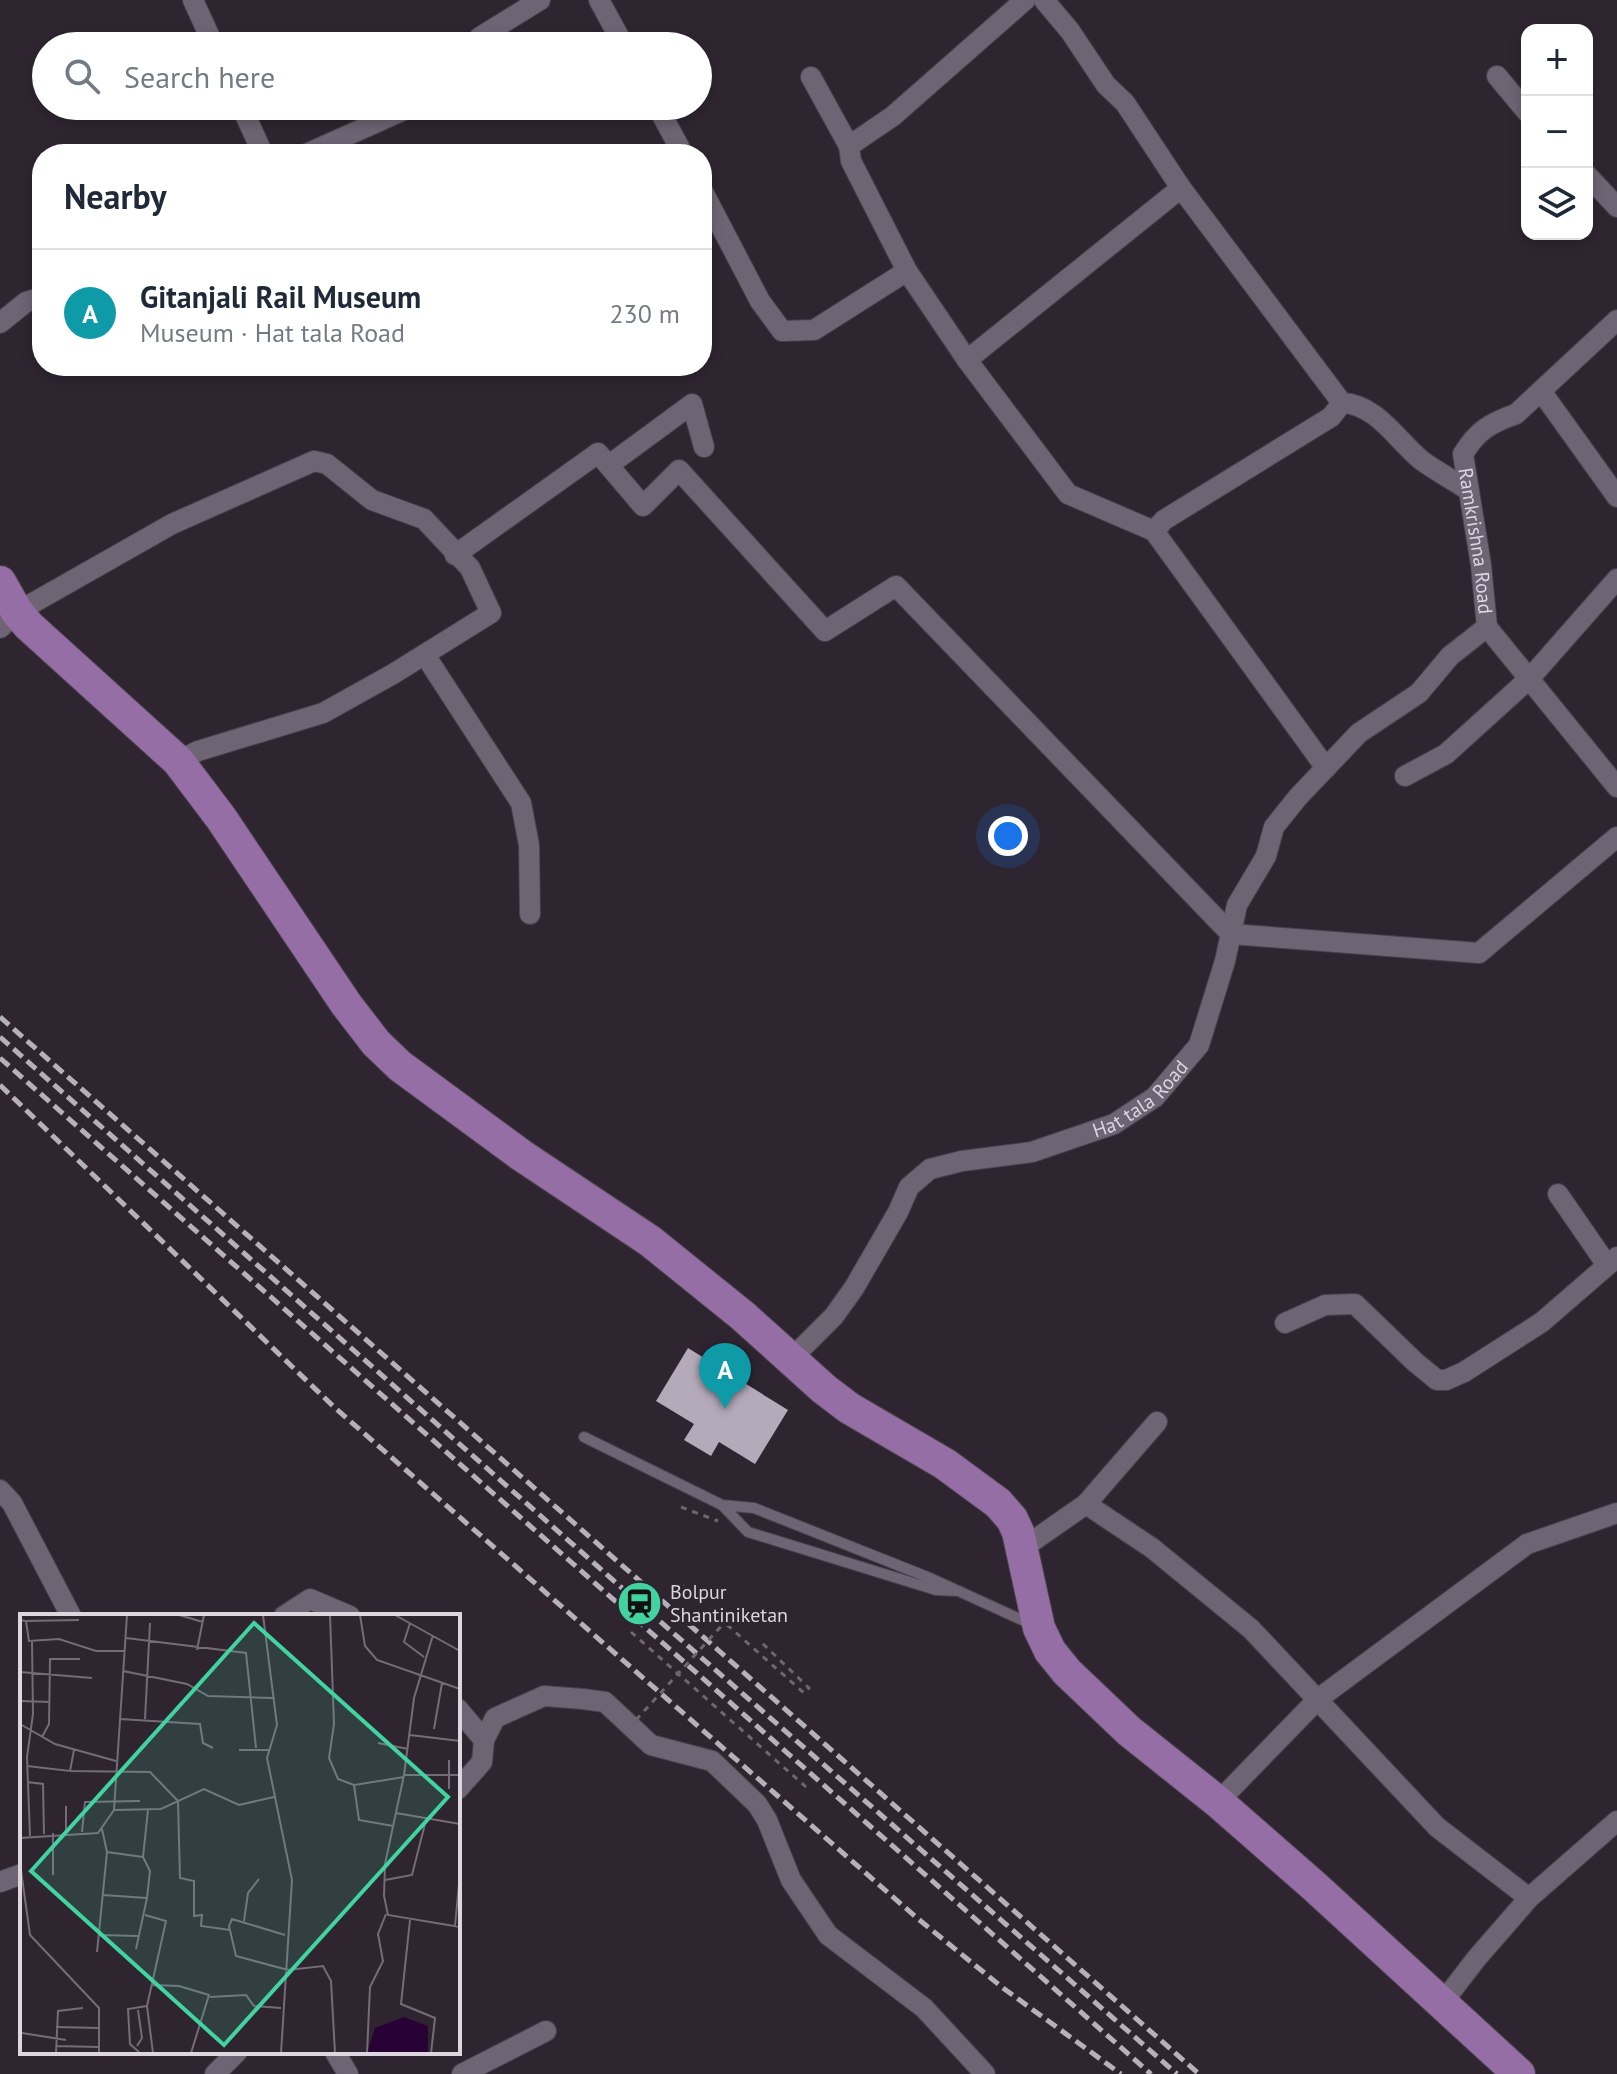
<!DOCTYPE html>
<html lang="en">
<head>
<meta charset="utf-8">
<style>
  body { margin:0; font-family:"PT Sans",sans-serif; background:#f2f2f3; color:#1f2937 }
  .controls { position:absolute; right:24px; top:24px; display:grid; overflow:hidden; border-radius:16px; box-shadow:0 4px 12px #0003 }
  .controls button { width:72px; height:72px; display:grid; place-items:center; padding:0; border:0; border-bottom:2px solid #e0e1e3; background:#fff; color:#1f2937; font:40px sans-serif }
  .you { position:absolute; left:1008px; top:836px; width:28px; height:28px; margin:-20px; border:6px solid #fff; border-radius:50%; background:#1a73e8; box-shadow:0 0 0 12px #1a73e833 }
  .badge { display:grid; place-items:center; width:52px; height:52px; border-radius:50%; background:#1a73e8; color:#fff; font-size:26px; font-weight:700 }
  .pin { position:absolute; translate:-50% -66px; filter:drop-shadow(0 2px 4px #0008) }
  .pin::after { content:''; position:absolute; top:42px; width:28px; height:24px; background:inherit; clip-path:polygon(0 0,100% 0,50% 100%) }
  .list { margin:0; padding:0; list-style:none }
  h2 { display:flex; justify-content:space-between; align-items:center; height:104px; margin:0; padding:0 32px; font-size:34px }
  h2 small { font-size:26px; font-weight:400; color:#747a83 }
  .list li { display:grid; grid-template-columns:52px 1fr auto; gap:24px; align-items:center; box-sizing:border-box; height:128px; padding:0 32px; border-top:2px solid #e0e1e3 }
  .list b { display:block; font-size:30px; white-space:nowrap }
  .list p { margin:0; font-size:26px; white-space:nowrap; color:#747a83 }
  .list em { font-size:26px; font-style:normal; color:#747a83 }
  .icon { flex:none; width:44px; height:44px; fill:none; stroke:currentColor; stroke-width:2; stroke-linecap:round; stroke-linejoin:round }
  .map { position:relative; flex:none; width:1617px; height:2074px; overflow:hidden }
  .search { position:absolute; background:#fff; box-shadow:0 4px 12px #0003; left:32px; top:32px; width:680px; height:88px; display:flex; align-items:center; gap:20px; box-sizing:border-box; padding:0 28px; border-radius:44px; color:#747a83; font-size:30px }
  .panel { position:absolute; background:#fff; box-shadow:0 4px 12px #0003; left:32px; top:144px; width:680px; height:232px; border-radius:32px }
  .map>svg:first-child { display:block }
  .building { fill:#b5aaba }
  .lines { fill:none; stroke-linecap:round; stroke-linejoin:round }
  .service-casing { stroke:#49424c; stroke-width:12 }
  .minor-casing { stroke:#49424c; stroke-width:22 }
  .trunk-casing { stroke:#49424c; stroke-width:34 }
  .path { stroke:#6e6671; stroke-width:3; stroke-dasharray:6 6; stroke-linecap:butt }
  .service { stroke:#6e6473; stroke-width:10 }
  .minor { stroke:#6e6473; stroke-width:20 }
  .trunk { stroke:#966ea6; stroke-width:32 }
  .rail { stroke:#b6b0b9; stroke-width:5; stroke-dasharray:12 6; stroke-linecap:butt }
  .path-bridge { stroke:#6e6671; stroke-width:3; stroke-dasharray:6 6; stroke-linecap:butt }
  .labels { text-anchor:middle; dominant-baseline:central; stroke-width:8; stroke-linejoin:round; paint-order:stroke }
  .street-label { font-size:20px; fill:#dcd6df; stroke:#2e2531 }
  .poi-label { font-size:20px; fill:#dcd6df; stroke:#2e2531; text-anchor:start }
  .inset-road { fill:none; stroke:#746c77; stroke-width:2 }
  .view { fill:#41d4a1; fill-opacity:0.15; stroke:#41d4a1; stroke-width:4 }
  .inset-edge { fill:none; stroke:#dcd6df; stroke-width:4 }
</style>
</head>
<body>
<div class="map">
<svg width="1617" height="2074" viewBox="0 0 1617 2074">
  <rect width="100%" height="100%" fill="#2e2531"/>
  <path class="building" d="M688,1348L788,1410L755,1464L719,1442L711,1456L684,1440L694,1424L656,1401Z"/>
  <g class="lines">
    <defs>
      <path id="service" d="M584,1437L722,1505L748,1532L936,1590L959,1591
        M722,1505L754,1508L930,1578L1033,1625"/>
      <g id="minor">
        <path d="M193,0L214,46"/>
        <path d="M599,0L624,46"/>
        <path d="M1044,0L1070,31L1106,85L1125,103L1181,188L1342,403C1376,404 1397,440 1421,460C1436,471 1453,480 1468,490"/>
        <path d="M481,46L480,37L540,0"/>
        <path d="M1497,76L1527,112"/>
        <path d="M811,77L849,146L851,161L907,271L967,360L1068,494L1154,531L1326,768"/>
        <path d="M241,106L263,154"/>
        <path d="M657,106L683,154"/>
        <path d="M849,146L893,116L1025,0"/>
        <path d="M306,154L413,106"/>
        <path d="M1587,175L1617,207"/>
        <path d="M702,190L760,301L782,331L814,330L907,271"/>
        <path id="s1" d="M1617,320L1516,414C1490,423 1477,431 1463,454L1481,565L1487,627L1617,787"/>
        <path d="M0,323L26,302L42,297"/>
        <path d="M967,360L1181,188"/>
        <path d="M1541,391L1617,497"/>
        <path d="M609,465L692,404L704,447"/>
        <path d="M1154,531L1164,520L1331,417L1342,403"/>
        <path d="M455,555L598,453L643,506L679,470L825,631L896,586L1231,934L1479,953L1617,837"/>
        <path d="M0,628L17,612L172,524L314,461L327,464L372,500L424,519L470,568L491,613L393,674L323,713L198,751L178,761"/>
        <path d="M425,655L521,803L529,845L530,914"/>
        <path d="M1405,776L1446,754L1530,678L1617,579"/>
        <path d="M1558,1194L1607,1265"/>
        <path d="M1285,1323L1325,1305L1355,1304L1415,1362L1437,1380H1446L1464,1372L1542,1322L1617,1257"/>
        <path id="s2" d="M791,1359L834,1316L854,1288L898,1212L909,1187L930,1169L962,1161L1032,1152L1114,1124L1155,1097L1199,1045L1225,961L1237,905L1266,856L1274,827L1298,797L1359,733L1419,693L1450,656L1487,627"/>
        <path d="M0,1490L12,1503L71,1616"/>
        <path d="M1086,1504L1152,1548L1251,1629L1437,1827L1529,1898L1617,1821"/>
        <path d="M1023,1548L1086,1504L1157,1422"/>
        <path d="M284,1616L310,1599L350,1616"/>
        <path d="M458,1709L484,1740L482,1762L458,1789"/>
        <path d="M484,1740L495,1718L544,1696L583,1699L605,1702L651,1745L712,1761L757,1804L767,1820L791,1880L828,1935L924,2008L985,2074"/>
        <path d="M1218,1802L1318,1699L1527,1544L1617,1513"/>
        <path d="M0,1882L22,1874"/>
        <path d="M1443,2002L1476,1959L1529,1898"/>
        <path d="M335,2052L348,2074"/>
        <path d="M215,2074L237,2052"/>
        <path d="M462,2074L546,2031"/>
      </g>
      <path id="trunk" d="M0,582L17,612L29,626L178,761L221,818L346,1004L376,1043L400,1066L521,1155L650,1241L743,1316L824,1389L849,1408L945,1464L998,1503L1012,1519L1018,1532L1039,1628L1050,1651L1067,1672L1129,1731L1218,1802L1314,1886L1519,2074"/>
    </defs>
    <use href="#service" class="service-casing"/>
    <use href="#minor" class="minor-casing"/>
    <use href="#trunk" class="trunk-casing"/>
    <path class="path" d="M681,1507L718,1521
      M682,1585L804,1693L809,1688L761,1642
      M631,1632L806,1787"/>
    <use href="#service" class="service"/>
    <use href="#minor" class="minor"/>
    <use href="#trunk" class="trunk"/>
    <path class="rail" d="M0,1017L1199,2074
      M0,1037L639,1603L1177,2074
      M0,1058L1151,2074
      M0,1085L334,1407L917,1918L1003,1988L1121,2074"/>
    <path class="path-bridge" d="M636,1720L724,1623"/>
  </g>
  <defs>
    <symbol id="station-disc" viewBox="-11 -11 22 22"><circle r="9.5" fill="#41d4a1" stroke="#2e2531"/><path d="M-3-6H3Q5-6 5-4V2Q5 4 3 4L4.5 6H3L1.5 4h-3L-3 6H-4.5L-3 4Q-5 4-5 2V-4Q-5-6-3-6ZM-3.5-4v3h7v-3ZM-3.5 1v1.5H-2V1ZM2 1v1.5H3.5V1Z" fill="#111"/></symbol>
  </defs>
  <g fill-rule="evenodd">
    <use href="#station-disc" x="614" y="1578" width="51" height="51"/>
  </g>
  <g class="labels">
    <g class="street-label">
      <text stroke="none"><textPath href="#s1" startOffset="294">Ramkrishna Road</textPath></text>
      <text stroke="none"><textPath href="#s2" startOffset="464">Hat tala Road</textPath></text>
    </g>
    <g class="poi-label">
      <text x="670" y="1592">Bolpur<tspan x="670" dy="23">Shantiniketan</tspan></text>
    </g>
  </g>
  <g transform="translate(20 1614)">
    <rect width="440" height="440" fill="#2e2531"/>
    <path d="M384,403L408,412V439H347L355,414Z" fill="#280135"/>
    <path class="inset-road" d="M159,1L183,8M243,1L257,111L247,144L272,266L261,439M310,1L314,110L309,144L318,165L334,171M340,1L345,32L357,46L440,75M375,1L440,37M0,6L6,7L9,27L39,25L76,37H105M6,7L59,6M390,9L384,28L404,43M106,24L226,39L236,134M177,36L184,1M103,57L167,70L188,82L253,84M0,58L72,64M0,87L30,88M100,105L180,110L183,129L193,134M125,105L130,9M0,110L35,130L96,147M414,115L422,69M390,121L440,127M22,123L29,110L30,45H60M358,129L388,135M219,136H249M429,146V175M7,152L50,157L54,136M50,157L130,158L158,187L160,264L174,267V302L182,301L181,312L210,316M384,161L394,84L413,21M440,161H384L365,250L364,282L368,301L440,313M440,161V187M7,168L23,170L24,220M46,192V219M94,196L141,195L184,175L219,191L254,183M376,199L440,210M373,212L339,206L334,171L384,163M62,218L65,188L120,187M33,219V261M10,222L7,143L13,100L12,26M0,224L78,219L94,196L107,1M87,238L123,243M0,249L10,321L79,394V439M365,266L392,261L406,206M83,281L127,284M125,301L146,307L127,392M390,306L381,390L415,404L411,439M224,307L228,279L239,265M435,312L440,259M79,321L118,322M265,321L212,305L209,312L216,342L268,356L303,352L311,367L315,439M116,335L127,284L130,257L123,243L128,196M77,338L87,238L82,215M131,371L159,372L189,381L171,439M190,383L226,381L234,392L261,394M36,413L79,414M2,419L46,426M36,432L78,433M117,432L122,424L118,396M36,439L38,397L63,394M120,439L110,430L108,395L127,392L133,439M347,439L350,373L363,347L358,320L366,300"/>
    <path class="view" d="M234,9L428,183L204,431L11,257Z"/>
    <rect width="440" height="440" class="inset-edge"/>
  </g>
</svg>
<div class="controls">
<button>+</button>
<button>−</button>
<button><svg class="icon" aria-label="layers" viewBox="0 0 24 24"><path d="M12 4l9 5-9 5-9-5zM3 14l9 5 9-5"/></svg></button>
</div>
<div class="you"></div>
<div class="pin badge" style="left:725px;top:1409px;background:#0f9aa8">A</div>
<div class="search"><svg class="icon" aria-label="search" viewBox="0 0 24 24"><circle cx="10" cy="10" r="6"/><path d="M15 15l6 6"/></svg>Search here</div>
<section class="panel">
<h2>Nearby<small></small></h2>
<ul class="list">
<li><span class="badge" style="background:#0f9aa8">A</span><div><b>Gitanjali Rail Museum</b><p>Museum · Hat tala Road</p></div><em>230 m</em></li>
</ul>
</section>
</div>
</body>
</html>
